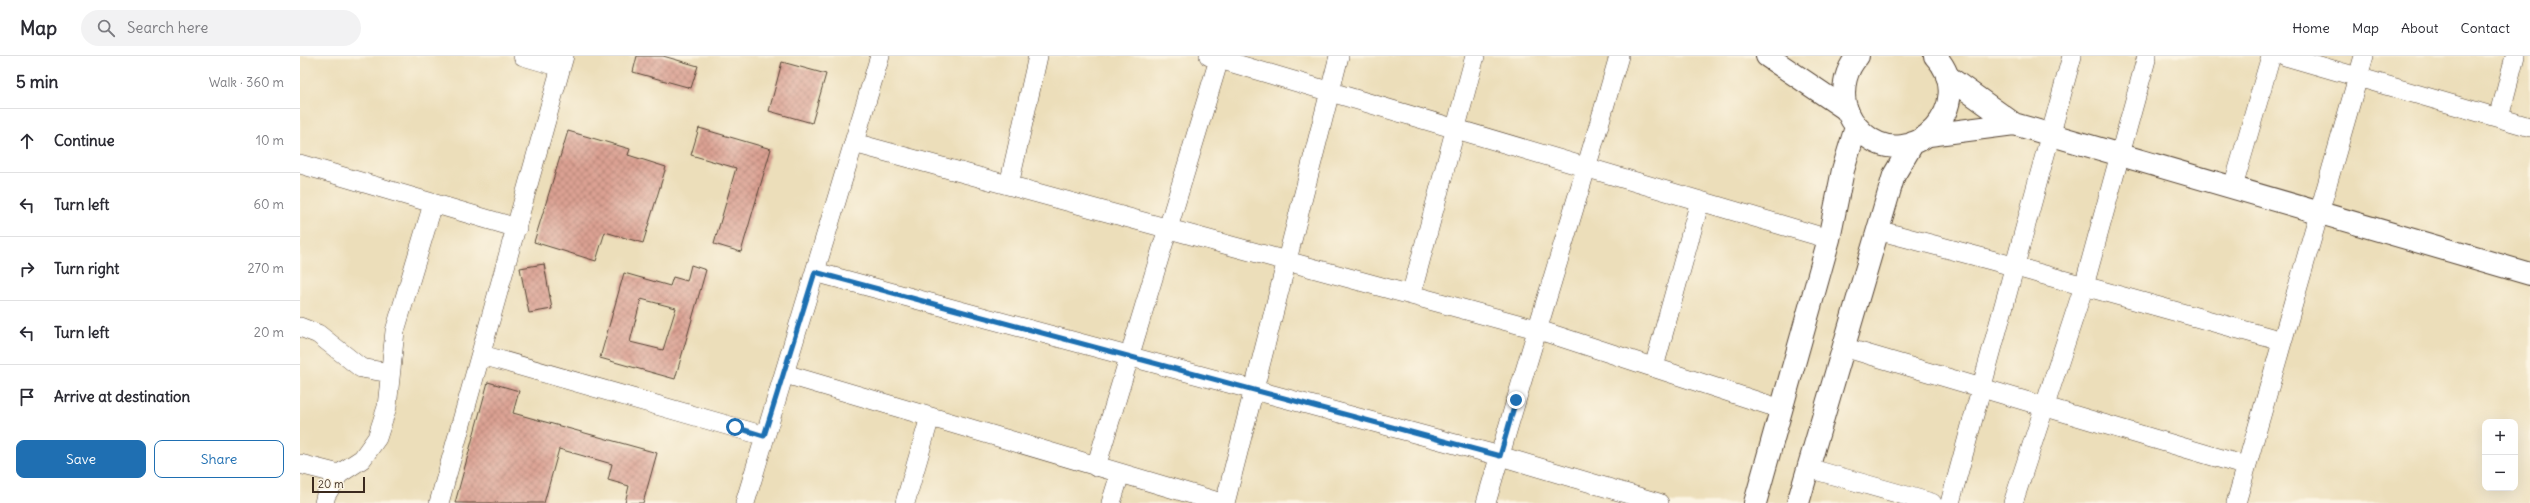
<!DOCTYPE html>
<html lang="en">
<head>
<meta charset="utf-8">
<style>
  body { margin:0; font-family:Delius,sans-serif; background:#f2f2f3; color:#2b2b33 }
  .controls { position:absolute; right:12px; bottom:12px; display:grid; overflow:hidden; border-radius:8px; box-shadow:0 4px 16px #0002 }
  .controls button { width:36px; height:36px; display:grid; place-items:center; padding:0; border:0; border-bottom:1px solid #e1e1e2; background:#fff; color:#2b2b33; font:20px sans-serif }
  .scale { position:absolute; left:12px; bottom:10px; width:53px; box-sizing:border-box; padding-left:4px; border:2px solid #3b2a1e; border-top:0; font-size:11px; line-height:14px; white-space:nowrap; color:#3b2a1e; -webkit-text-stroke:3px #fcf5e5; paint-order:stroke }
  .stop { position:absolute; width:12px; height:12px; margin:-9px; border:3px solid #1f6fb2; border-radius:50%; background:#fff }
  .stop.end { background:#1f6fb2; border-color:#fff; box-shadow:0 1px 4px #0008 }
  .list { margin:0; padding:0; list-style:none }
  h2 { display:flex; justify-content:space-between; align-items:center; height:52px; margin:0; padding:0 16px; font-size:17px }
  h2 small { font-size:13px; font-weight:400; color:#7c7c81 }
  .list li { display:grid; grid-template-columns:26px 1fr auto; gap:12px; align-items:center; box-sizing:border-box; height:64px; padding:0 16px; border-top:1px solid #e1e1e2 }
  .list b { display:block; font-size:15px; white-space:nowrap }
  .list em { font-size:13px; font-style:normal; color:#7c7c81 }
  .actions { display:flex; gap:8px; padding:12px 16px }
  .actions a { flex:1; padding:9px 0; border:1px solid #1f6fb2; border-radius:8px; text-align:center; font-size:14px; color:#1f6fb2 }
  .actions .main { background:#1f6fb2; color:#fff }
  .icon { flex:none; width:22px; height:22px; fill:none; stroke:currentColor; stroke-width:2; stroke-linecap:round; stroke-linejoin:round }
  .map { position:relative; flex:none; width:2230px; height:447px; overflow:hidden }
  header { display:flex; align-items:center; gap:24px; box-sizing:border-box; height:56px; padding:0 20px; background:#fff; border-bottom:1px solid #e1e1e2 }
  header strong { font-size:19px }
  nav { display:flex; gap:22px; margin-inline-start:auto; font-size:14px }
  .search { width:280px; height:36px; background:#f2f2f3; display:flex; align-items:center; gap:10px; box-sizing:border-box; padding:0 14px; border-radius:22px; color:#7c7c81; font-size:15px }
  main { display:flex }
  aside { flex:1; background:#fff }
  .map>svg:first-child { display:block }
  .building { fill:url(#building-cross-hatch); fill-rule:evenodd }
  .lines { fill:none; stroke-linecap:round; stroke-linejoin:round }
  .minor-casing { stroke:#564535; stroke-width:20 }
  .tertiary-casing { stroke:#564535; stroke-width:24 }
  .secondary-casing { stroke:#564535; stroke-width:24 }
  .minor { stroke:#fff; stroke-width:19 }
  .tertiary { stroke:#fff; stroke-width:22 }
  .secondary { stroke:#fff; stroke-width:22 }
  .route { stroke:#1f6fb2; stroke-width:5 }
</style>
</head>
<body>
<header>
<strong>Map</strong>
<div class="search"><svg class="icon" aria-label="search" viewBox="0 0 24 24"><circle cx="10" cy="10" r="6"/><path d="M15 15l6 6"/></svg>Search here</div>
<nav><a>Home</a><a>Map</a><a>About</a><a>Contact</a></nav>
</header>
<main>
<aside>
<h2>5 min<small>Walk · 360 m</small></h2>
<ul class="list">
<li><svg class="icon" aria-label="ahead" viewBox="0 0 24 24"><path d="M12 20V5M6 11l6-6 6 6"/></svg><div><b>Continue</b></div><em>10 m</em></li>
<li><svg class="icon" aria-label="left" viewBox="0 0 24 24"><path d="M17 20v-9H6M10 6l-5 5 5 5"/></svg><div><b>Turn left</b></div><em>60 m</em></li>
<li><svg class="icon" aria-label="right" viewBox="0 0 24 24"><path d="M7 20v-9h11M14 6l5 5-5 5"/></svg><div><b>Turn right</b></div><em>270 m</em></li>
<li><svg class="icon" aria-label="left" viewBox="0 0 24 24"><path d="M17 20v-9H6M10 6l-5 5 5 5"/></svg><div><b>Turn left</b></div><em>20 m</em></li>
<li><svg class="icon" aria-label="arrive" viewBox="0 0 24 24"><path d="M6 21V4h12l-3 4 3 4H6"/></svg><div><b>Arrive at destination</b></div></li>
</ul>
<div class="actions"><a class="main">Save</a><a>Share</a></div>
</aside>
<div class="map">
<svg width="2230" height="447" viewBox="0 0 2230 447">
  <defs>
    <pattern id="building-cross-hatch" width="8" height="8" patternUnits="userSpaceOnUse"><rect width="8" height="8" fill="#dba193"/><path d="M0 0l8 8M0 8l8-8" fill="none" stroke="#b38377"/></pattern>
  </defs>
  <rect width="100%" height="100%" fill="#fcf5e5"/>
  <filter id="ink" filterUnits="userSpaceOnUse"><feTurbulence type="fractalNoise" baseFrequency=".025" numOctaves="2"/><feDisplacementMap in="SourceGraphic" scale="8" xChannelSelector="R" yChannelSelector="G"/><feConvolveMatrix kernelMatrix="1 2 1 2 8 2 1 2 1" color-interpolation-filters="sRGB"/></filter>
  <filter id="wash" filterUnits="userSpaceOnUse"><feTurbulence type="fractalNoise" baseFrequency=".012" numOctaves="4" result="noise"/><feDisplacementMap in="SourceGraphic" scale="16" xChannelSelector="R" yChannelSelector="G"/><feGaussianBlur stdDeviation="0.9" result="paint"/><feColorMatrix in="noise" values="0 0 0 0 0 0 0 0 0 0 0 0 0 0 0 0 0 1.4 0 .05"/><feComposite in="paint" operator="in"/></filter>
  <g filter="url(#wash)">
    <rect width="100%" height="100%" fill="#ecdeba"/>
    <g id="blocks">
      <path class="building" d="M337,0H363L398,10L391,32L333,16Z
        M482,6L526,18L512,67L469,55Z
        M399,72L471,93L441,196L414,188L436,112L391,99Z
        M268,75L330,93L328,99L366,111L343,187L305,176L296,205L234,186Z
        M244,208L252,253L229,257L220,212Z
        M391,209L406,214L375,323L300,302L324,217L370,230L373,221L387,225ZM341,243L376,252L363,294L330,286Z
        M188,326L219,335L213,357L357,397L343,447H325L329,430L308,424L312,408L259,393L244,447H155Z"/>
    </g>
  </g>
  <g filter="url(#ink)">
    <use href="#blocks" fill-opacity="0" stroke="#564535" stroke-width="1"/>
    <g class="lines">
      <defs>
        <path id="minor" d="M223,0L261,11
          M909,0L1529,183
          M1985,0L2230,71
          M2199,62L2215,0
          M554,87L1236,273L1481,353
          M0,108L217,172
          M709,129L738,0
          M1933,131L1971,0
          M1577,174L1691,204L1982,285
          M515,216L1200,400L1359,447
          M1111,239L1175,0
          M0,271L18,278L61,312L90,317
          M1543,291L1946,410
          M182,299L465,380
          M1354,311L1400,145
          M485,318L922,447
          M0,408L39,418
          M796,411L920,0
          M1508,412L1632,447
          M24,447L26,439L39,418L62,403L77,382L87,351L95,275L133,148
          M139,447L264,0
          M445,447L580,0
          M605,447L630,361
          M811,447L820,418
          M925,447L1039,0
          M1186,447C1229,297 1276,150 1319,0
          M1650,447L1772,0
          M1713,447L1784,230L1847,0
          M1936,447L2064,0"/>
        <path id="tertiary" d="M1467,0L1547,54
          M1647,20L1714,68L2230,218
          M1629,79L1714,68"/>
        <path id="secondary" d="M1558,0C1546,13 1542,31 1545,48C1548,60 1555,70 1564,78C1612,120 1680,47 1635,0
          M1455,447L1529,183L1543,114L1556,71
          M1498,447L1594,119L1613,87"/>
      </defs>
      <use href="#minor" class="minor-casing"/>
      <use href="#tertiary" class="tertiary-casing"/>
      <use href="#secondary" class="secondary-casing"/>
      <use href="#minor" class="minor"/>
      <use href="#tertiary" class="tertiary"/>
      <use href="#secondary" class="secondary"/>
    </g>
  </g>
  <g class="lines" filter="url(#ink)">
    <path class="route" d="M435,371L464,380L515,216L1200,400L1216,344"/>
  </g>
</svg>
<div class="controls">
<button>+</button>
<button>−</button>
</div>
<div class="scale">20 m</div>
<div class="stop" style="left:435px;top:371px"></div>
<div class="stop end" style="left:1216px;top:344px"></div>
</div>
</main>
</body>
</html>
